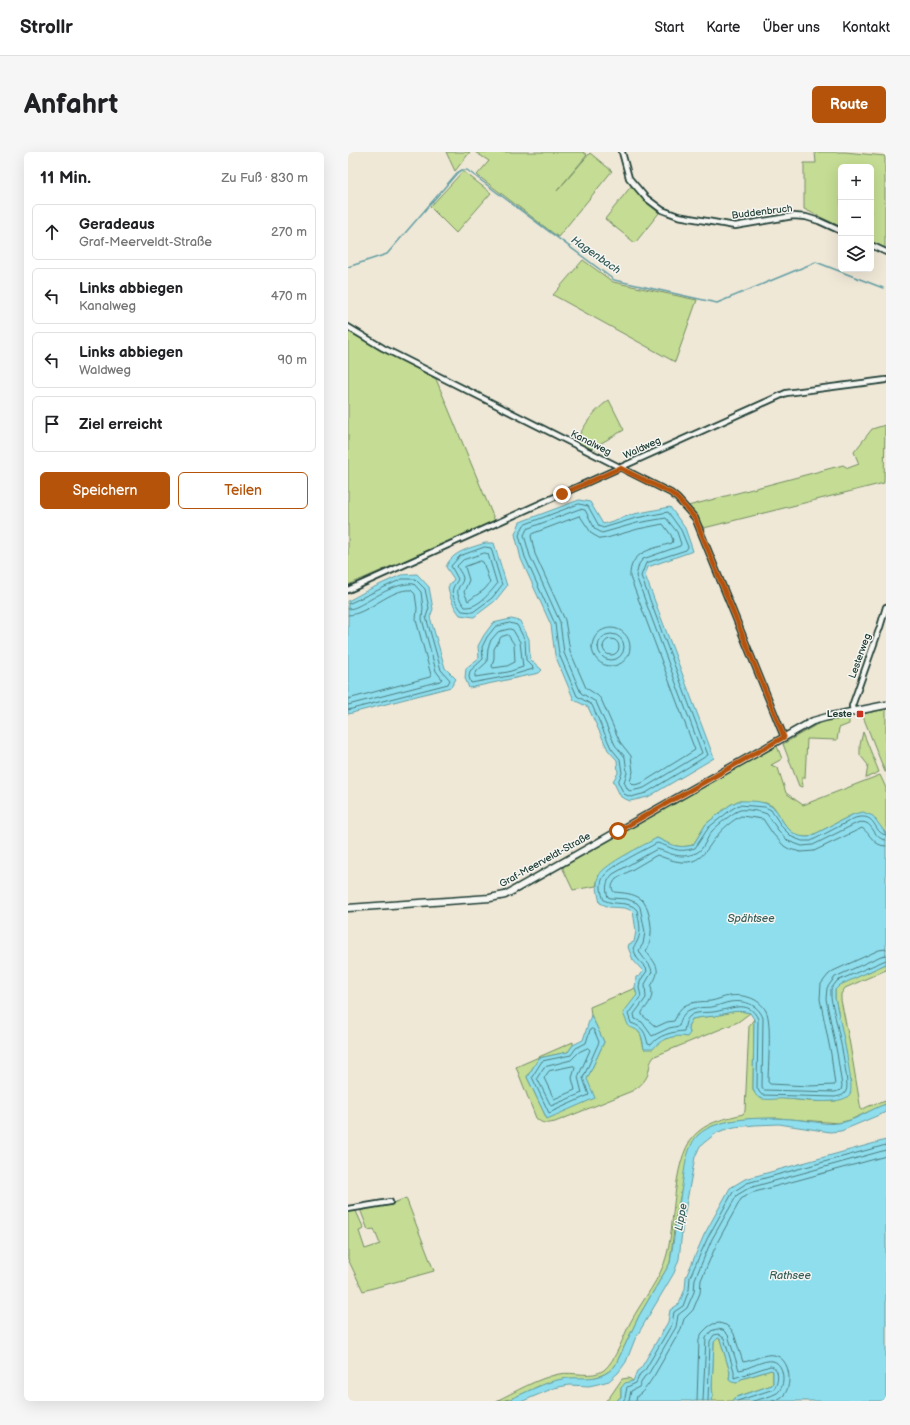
<!DOCTYPE html>
<html lang="de">
<head>
<meta charset="utf-8">
<style>
  body { margin:0; font-family:"Balsamiq Sans",sans-serif; background:#f6f6f6; color:#202124 }
  .controls { position:absolute; right:12px; top:12px; display:grid; overflow:hidden; border-radius:6px; box-shadow:0 4px 16px #0002 }
  .controls button { width:36px; height:36px; display:grid; place-items:center; padding:0; border:0; border-bottom:1px solid #e0e0e0; background:#fff; color:#202124; font:20px sans-serif }
  .stop { position:absolute; width:12px; height:12px; margin:-9px; border:3px solid #b45309; border-radius:50%; background:#fff }
  .stop.end { background:#b45309; border-color:#fff; box-shadow:0 1px 4px #0008 }
  .list { margin:0; padding:0; list-style:none }
  h2 { display:flex; justify-content:space-between; align-items:center; height:52px; margin:0; padding:0 16px; font-size:17px }
  h2 small { font-size:13px; font-weight:400; color:#757577 }
  .list li { display:grid; grid-template-columns:26px 1fr auto; gap:12px; align-items:center; box-sizing:border-box; height:56px; margin:0 8px 8px; padding:0 8px; border:1px solid #e0e0e0; border-radius:6px }
  .list b { display:block; font-size:15px; white-space:nowrap }
  .list p { margin:0; font-size:13px; white-space:nowrap; color:#757577 }
  .list em { font-size:13px; font-style:normal; color:#757577 }
  .actions { display:flex; gap:8px; padding:12px 16px }
  .actions a { flex:1; padding:9px 0; border:1px solid #b45309; border-radius:6px; text-align:center; font-size:14px; color:#b45309 }
  .actions .main { background:#b45309; color:#fff }
  .icon { flex:none; width:22px; height:22px; fill:none; stroke:currentColor; stroke-width:2; stroke-linecap:round; stroke-linejoin:round }
  .map { position:relative; flex:none; width:538px; height:1249px; overflow:hidden; border-radius:6px }
  header { display:flex; align-items:center; gap:24px; box-sizing:border-box; height:56px; padding:0 20px; background:#fff; border-bottom:1px solid #e0e0e0 }
  header strong { font-size:19px }
  nav { display:flex; gap:22px; margin-inline-start:auto; font-size:14px }
  .intro { display:flex; align-items:center; justify-content:space-between; box-sizing:border-box; height:96px; padding:0 24px }
  h1 { margin:0; font-size:28px }
  .button { padding:10px 18px; border-radius:6px; background:#b45309; color:#fff; font-size:14px; font-weight:700 }
  main { display:flex; gap:24px; padding:0 24px }
  aside { flex:1; background:#fff; border-radius:6px; box-shadow:0 4px 16px #0002 }
  .map>svg:first-child { display:block }
  .green { fill:#c4dc93; stroke:#728c64 }
  .water { fill:#8fdeee; stroke:#629ea4 }
  .lines { fill:none; stroke-linecap:round; stroke-linejoin:round }
  .shore { stroke:#4c7d7e; stroke-width:1 }
  .stream { stroke:#629ea4; stroke-width:1.5 }
  .minor-casing { stroke:#1f3d34; stroke-width:8 }
  .major-casing { stroke:#1f3d34; stroke-width:9 }
  .minor { stroke:#f6f6f2; stroke-width:4.5 }
  .major { stroke:#f6f6f2; stroke-width:6 }
  .route { stroke:#b45309; stroke-width:5 }
  .poi-dot { fill:#c8321e; stroke:#f6f6f2; stroke-width:1.5 }
  .labels { text-anchor:middle; dominant-baseline:central; stroke-width:3; stroke-linejoin:round; paint-order:stroke }
  .street-label { font-size:10px; fill:#1f3d34; stroke:#f6f6f2 }
  .poi-label { font-size:10px; font-weight:bold; fill:#1f3d34; stroke:#f6f6f2; text-anchor:end }
  .water-label { font-size:11px; font-style:italic; fill:#355d59; stroke:#f6f6f2 }
</style>
</head>
<body>
<header>
<strong>Strollr</strong>
<nav><a>Start</a><a>Karte</a><a>Über uns</a><a>Kontakt</a></nav>
</header>
<div class="intro"><h1>Anfahrt</h1><a class="button">Route</a></div>
<main>
<aside>
<h2>11 Min.<small>Zu Fuß · 830 m</small></h2>
<ul class="list">
<li><svg class="icon" aria-label="ahead" viewBox="0 0 24 24"><path d="M12 20V5M6 11l6-6 6 6"/></svg><div><b>Geradeaus</b><p>Graf-Meerveldt-Straße</p></div><em>270 m</em></li>
<li><svg class="icon" aria-label="left" viewBox="0 0 24 24"><path d="M17 20v-9H6M10 6l-5 5 5 5"/></svg><div><b>Links abbiegen</b><p>Kanalweg</p></div><em>470 m</em></li>
<li><svg class="icon" aria-label="left" viewBox="0 0 24 24"><path d="M17 20v-9H6M10 6l-5 5 5 5"/></svg><div><b>Links abbiegen</b><p>Waldweg</p></div><em>90 m</em></li>
<li><svg class="icon" aria-label="arrive" viewBox="0 0 24 24"><path d="M6 21V4h12l-3 4 3 4H6"/></svg><div><b>Ziel erreicht</b></div></li>
</ul>
<div class="actions"><a class="main">Speichern</a><a>Teilen</a></div>
</aside>
<div class="map">
<svg width="538" height="1249" viewBox="0 0 538 1249">
  <rect width="100%" height="100%" fill="#f0e8d7"/>
  <filter id="ink" filterUnits="userSpaceOnUse"><feTurbulence type="fractalNoise" baseFrequency=".025" numOctaves="2"/><feDisplacementMap in="SourceGraphic" scale="8" xChannelSelector="R" yChannelSelector="G"/><feConvolveMatrix kernelMatrix="1 2 1 2 8 2 1 2 1" color-interpolation-filters="sRGB"/></filter>
  <g filter="url(#ink)">
    <path class="green" d="M98,0H122L107,19Z
      M127,0H235L239,3L209,39L242,1L264,19L210,85L129,23L141,9Z
      M467,0H497L537,4V96L523,90V15H493V75L456,57V11H468Z
      M115,19L143,41L108,81L82,55Z
      M284,33L297,48L311,61L287,91L257,67Z
      M235,108L265,130L349,148L327,210L205,143Z
      M0,179L88,227L147,369L0,433Z
      M261,248L276,278L241,298L227,290C238,272 243,261 261,248Z
      M537,273L536,331L356,376L340,354L495,313L500,316L511,312L506,300L524,277Z
      M538,557V620H537L514,562Z
      M501,566V572L491,576L489,588L459,587L457,626H454L455,635L451,634L435,592L473,570Z
      M515,580L531,620L518,626L520,613L512,603V593Z
      M429,594L434,607L423,613L430,616L438,641L455,653L532,623L538,636V683L536,679L506,662L461,685H454L447,683L437,673L426,655L418,651L390,649L382,653L358,672L345,693C330,697 323,693 309,686L251,723L248,734L225,738L215,717V714L218,711Z
      M538,812V818L497,836L493,842V848L501,887L513,958L521,954L538,949V952L502,968L490,971L430,966L400,967L382,969L365,974L350,983L334,1036L327,1069L322,1111L291,1164L267,1214C250,1232 224,1226 202,1230C183,1235 169,1249 148,1249C167,1240 190,1226 211,1222C225,1219 244,1227 256,1218C268,1208 275,1185 282,1171C294,1148 313,1127 319,1102C328,1070 323,1000 351,979C363,969 380,966 395,962L397,959L401,874L406,867L405,937L409,944L461,949H488L498,900L487,846V838L491,833Z
      M287,836L290,842L288,876L293,883L296,897L323,885L342,881L340,874L344,867C351,865 358,865 366,864C381,862 385,856 402,861L390,870L307,904C301,910 302,915 300,922C297,930 291,935 284,939L207,970C198,972 194,972 188,966L168,915L225,890V893L220,900L191,906L179,925L199,967L239,927L256,890L243,863L242,855Z
      M58,1046L86,1119L15,1139L0,1107V1059L7,1057L16,1077L11,1079L17,1097L32,1092L26,1077L20,1078L12,1057L43,1052Z
      M370,1186L372,1187L382,1220L381,1228L389,1231L393,1227L423,1218L425,1219V1231L424,1233L386,1246L384,1249H364L365,1244L364,1235L366,1190Z
      M281,1226L285,1229L273,1236V1245L268,1249H257L261,1246L274,1227Z"/>
    <path class="water" d="M231,348L242,350L255,372L286,362L322,355L337,376L345,399L300,415L297,423L366,606L300,645L282,649L273,645L265,629L270,621L269,608L260,598L240,555L226,548L207,503L203,473L173,407L167,382L172,370Z
      M137,391H146L159,434L147,449L126,465L112,463C105,454 102,447 100,435L106,427L98,415C104,399 123,396 137,391Z
      M69,422L81,435L85,457L82,465L97,516L108,527L103,535L0,562V449L22,437L53,423Z
      M163,467L172,469L181,487L182,507L194,518L191,521L121,536L117,526L118,516L131,506L130,494L136,483L145,471Z
      M390,649C401,649 415,648 424,655C428,657 430,661 432,665C439,677 447,686 461,685L506,662L515,660L525,664L536,679L538,683V812L492,833L487,838V846C490,861 507,932 502,942C494,955 450,947 437,947C429,946 419,949 412,946C408,945 407,941 405,937L406,867L402,861C387,857 381,861 367,864C359,865 352,865 344,867L340,874L342,881L339,885C327,882 312,887 305,897H296C294,885 294,878 281,875L275,861L289,843L287,836L288,825L292,824L295,819L285,808L280,795L281,792L286,790L288,779L285,759L277,756L261,755L252,751C250,742 247,732 251,723C257,712 296,693 309,686C323,693 330,697 345,693L358,672L382,653Z
      M243,863L256,890L239,927L247,946L199,967L179,925L191,906L220,900L225,893L235,888Z
      M538,952V960L493,979L482,980L431,972L407,973L386,975L370,980L362,986L352,994L347,1005L335,1070L331,1107L326,1121L287,1187L278,1210L270,1221L261,1229L250,1232L241,1234L221,1233L206,1236L175,1249H158C175,1242 196,1230 214,1227C234,1223 250,1232 267,1214L291,1164L322,1111L338,1008C341,999 343,990 350,983C371,963 426,965 453,968C465,969 478,973 490,971C506,970 522,957 538,952Z
      M538,988V1249H384L386,1246L424,1233L425,1231V1219L423,1218L393,1227L389,1231L384,1230L381,1228L382,1220L372,1187L370,1186L366,1190L364,1235L365,1244L364,1249H268L273,1245V1236L277,1231L285,1229L289,1219L293,1216L320,1170L322,1158L331,1152L337,1137L338,1125L356,1083L382,1036L397,1027Z"/>
    <g class="lines">
      <path class="shore" d="M231,352L240,354L251,374L255,376L288,366L320,360L333,378L340,395L338,398L298,411L293,424L360,603L298,641L283,645L276,642L270,630L274,621L272,607L263,596L244,553L229,544L211,502L207,472L177,405L171,383L176,373Z
        M232,357L237,358L247,377L254,381L289,371L318,366L329,380L333,392L332,394L295,407L291,412L288,424L354,601L296,636L283,639L280,638L276,630L279,621L277,605L267,593L248,550L233,541L216,501L212,470L182,404L176,383L179,377Z
        M232,364L244,382L253,387L259,386L290,377L315,372L323,383L325,388L324,391C305,397 281,399 282,425L347,598L294,631L286,633L282,629L285,620L283,604L272,590L253,547L249,543L238,536L222,499L217,468L187,402L183,384L184,382Z
        M137,395L143,396L154,433L144,446L125,460L114,459C110,454 102,443 105,436C106,433 109,430 110,427L103,414L112,404Z
        M137,401L140,402L149,432C142,441 130,456 117,455C114,451 108,443 110,437C111,433 115,431 115,426C114,421 110,418 109,414L115,408Z
        M133,409L135,410L142,431L136,438L120,449L116,440L121,428L117,415Z
        M0,452L54,427H67L77,437L81,456L78,465L82,479L93,518L102,528L100,532L0,558
        M0,457C6,457 12,453 18,450C30,443 51,430 66,432L73,440L75,456L74,467L88,519L94,527L92,529L0,553
        M0,463C19,463 43,436 63,438L67,442L69,456L68,468L83,523L82,525L0,547
        M162,471L169,473L177,488L178,508L185,515V517L161,524L123,531L121,525L122,519L135,507L134,495L139,485L147,475Z
        M244 495a19 19 0 1 1 38 0a19 19 0 1 1-38 0Z
        M162,477L165,478L172,490L175,515L160,520L127,525V521L139,510L140,496L143,488L150,480Z
        M250 495a13 13 0 1 1 26 0a13 13 0 1 1-26 0Z
        M160,483L166,492L167,510L159,514L145,516L144,514L146,506V497L153,485Z
        M255 495a8 8 0 1 1 16 0a8 8 0 1 1-16 0Z
        M538,683C524,681 530,660 507,666L463,689H454L444,685L434,675L423,658L417,655L391,653L384,657L361,675L347,696C327,702 325,695 309,691C296,698 263,714 256,724C251,731 253,741 256,748C266,754 281,748 289,758C292,774 295,783 285,796L289,806L298,816L299,819L292,829L291,836L293,844L280,862L283,871C296,875 297,881 300,892L303,893C310,883 324,880 336,879C337,875 337,869 341,865C346,859 358,861 365,860C381,858 401,846 410,867L409,936L412,941L414,943L487,945C491,944 496,944 498,939C503,931 486,860 483,846V837L489,829L538,808
        M538,688C523,687 527,666 509,671L465,693L454,694L440,689L430,678L419,662C412,659 399,657 392,658C385,660 369,674 364,679C359,685 356,698 348,701C331,708 323,701 309,697L265,722C258,729 257,736 260,745L263,746L279,747L289,751L292,755L297,780L295,792L291,798C294,807 303,811 304,820L297,832L298,846L286,862L287,867L294,870L304,884L321,876L331,874C332,870 334,864 337,861C344,854 356,856 364,855C370,854 376,851 382,850C396,848 410,852 415,866L414,935L416,938L487,940L493,938L494,934L489,901L478,847L479,836L487,825L533,804L538,803
        M538,694C525,694 523,682 514,676L466,699L453,700L441,697L436,694L425,682L415,667L393,664C385,668 374,677 369,684C358,697 354,712 333,710C324,709 317,706 309,703L268,727C265,731 262,735 266,740C275,741 285,741 293,747C300,752 304,773 303,781C303,788 301,794 298,799C309,814 314,817 303,834C306,846 301,852 294,860V863L308,875L319,870L326,869C329,864 331,857 336,854C345,849 354,850 363,849C369,848 375,845 381,844C396,842 411,846 418,859C424,869 420,916 420,930L422,932L461,934L487,933L483,902L472,847L473,832L480,823L485,819L531,798L538,797
        M244,877L246,878L251,890L235,926L241,943L201,961L184,925L194,909L223,903L228,896L238,891L242,878Z
        M240,896L242,898L230,925L234,941L203,954L189,926L196,915L223,908L231,900Z
        M226,914L227,916L224,926L227,938L206,947L196,926L201,919Z
        M275,1249L277,1246L279,1235L288,1231L292,1222L297,1218L324,1172L326,1160L335,1154L341,1138L342,1125L360,1085L385,1040L399,1031L538,993
        M281,1249L283,1239L291,1235L296,1225L301,1221L328,1175L330,1163L339,1156L346,1140L347,1127L364,1087L389,1043L401,1036L538,998
        M288,1249L289,1244C297,1239 301,1231 306,1224L333,1177L336,1167L345,1158L352,1141L353,1128L370,1089L393,1047L403,1041L538,1004
        M349,1249L351,1187L354,1181L360,1175L365,1172L371,1171L378,1173L383,1177L386,1182L395,1210C405,1209 416,1201 426,1203C442,1206 445,1232 436,1243C433,1246 429,1248 424,1249
        M355,1249L358,1186L363,1179L369,1177L375,1178L380,1183L391,1218C401,1217 416,1207 425,1209C437,1212 438,1235 429,1241C422,1245 412,1247 405,1249
        M360,1249L362,1189L366,1183L370,1182L376,1186L386,1219V1226L422,1214C432,1215 431,1230 426,1237L389,1249"/>
      <path class="stream" d="M0,115L39,102L109,21L114,18H119L266,128L369,151L468,110L535,136"/>
      <defs>
        <path id="minor" d="M274,0L281,26L298,46L314,58L330,64L387,74L445,64L458,65L471,69L493,79
          M523,93L538,100
          M0,175L35,196L323,341L329,346L347,366L436,585
          M0,438L438,241L538,228
          M505,559L504,554L532,475L538,455
          M0,1057L42,1050"/>
        <path id="major" d="M0,756L142,746L157,743L465,569L483,564L538,553"/>
      </defs>
      <use href="#minor" class="minor-casing"/>
      <use href="#major" class="major-casing"/>
      <use href="#minor" class="minor"/>
      <use href="#major" class="major"/>
    </g>
  </g>
  <g class="lines" filter="url(#ink)">
    <path class="route" d="M214,342L272,316L323,341L329,346L347,366L436,585L270,679"/>
  </g>
  <rect class="poi-dot" x="508" y="558" width="8" height="8" rx="2"/>
  <g class="labels">
    <g class="street-label">
      <text transform="translate(414 60) rotate(-7)">Buddenbruch</text>
      <text transform="translate(243 291) rotate(27)">Kanalweg</text>
      <text transform="translate(294 296) rotate(-24)">Waldweg</text>
      <text transform="translate(512 504) rotate(-70)">Lesterweg</text>
      <text transform="translate(197 708) rotate(-29)">Graf-Meerveldt-Straße</text>
    </g>
    <g class="poi-label">
      <text x="504" y="562">Leste</text>
    </g>
    <g class="water-label">
      <text transform="translate(248 103) rotate(35)">Hagenbach</text>
      <text x="403" y="766">Spähtsee</text>
      <text transform="translate(333 1065) rotate(-80)">Lippe</text>
      <text x="442" y="1123">Rathsee</text>
    </g>
  </g>
</svg>
<div class="controls">
<button>+</button>
<button>−</button>
<button><svg class="icon" aria-label="layers" viewBox="0 0 24 24"><path d="M12 4l9 5-9 5-9-5zM3 14l9 5 9-5"/></svg></button>
</div>
<div class="stop" style="left:270px;top:679px"></div>
<div class="stop end" style="left:214px;top:342px"></div>
</div>
</main>
</body>
</html>
